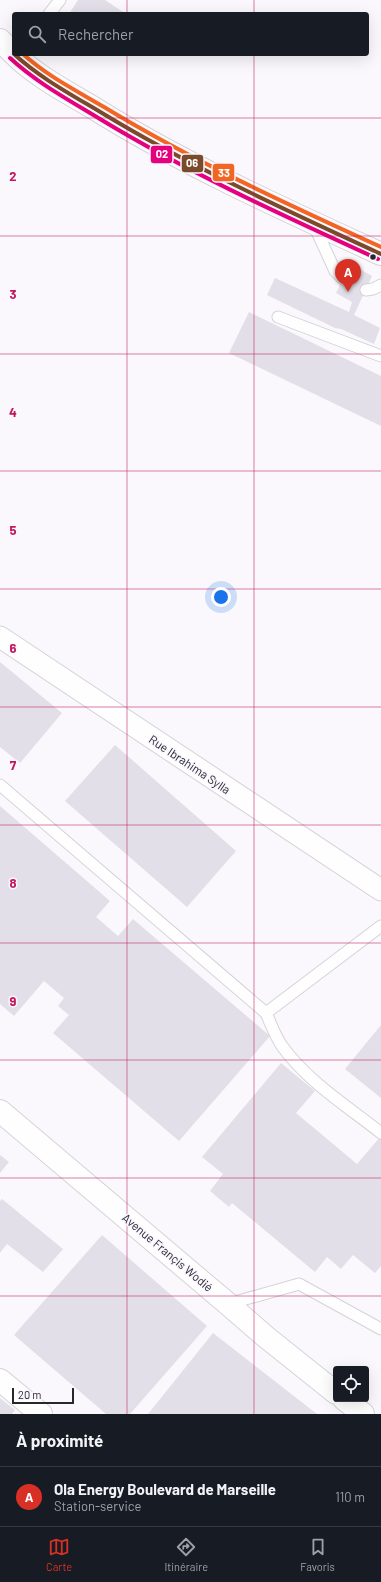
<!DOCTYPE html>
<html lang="fr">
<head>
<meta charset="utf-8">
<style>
  body { margin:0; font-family:Barlow,sans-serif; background:#242831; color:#f1f3f6 }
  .controls { position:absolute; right:12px; bottom:12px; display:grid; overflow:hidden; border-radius:4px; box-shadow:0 4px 16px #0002 }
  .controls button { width:36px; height:36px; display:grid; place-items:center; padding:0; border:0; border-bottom:1px solid #363941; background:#171b24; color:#f1f3f6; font:20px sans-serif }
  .scale { position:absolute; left:12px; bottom:10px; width:62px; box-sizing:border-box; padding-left:4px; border:2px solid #28272b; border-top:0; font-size:11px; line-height:14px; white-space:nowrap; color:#28272b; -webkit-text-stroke:3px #f9f6ff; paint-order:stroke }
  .you { position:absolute; left:221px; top:597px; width:14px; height:14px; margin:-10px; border:3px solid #fff; border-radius:50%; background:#1a73e8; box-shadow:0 0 0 6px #1a73e833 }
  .badge { display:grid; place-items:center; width:26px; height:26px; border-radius:50%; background:#d93025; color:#fff; font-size:13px; font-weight:700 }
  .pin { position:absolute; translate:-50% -33px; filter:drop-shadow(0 1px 2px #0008) }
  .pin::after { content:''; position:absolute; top:21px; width:14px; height:12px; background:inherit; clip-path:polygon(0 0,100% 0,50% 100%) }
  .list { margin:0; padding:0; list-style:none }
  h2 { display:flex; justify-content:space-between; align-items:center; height:52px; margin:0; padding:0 16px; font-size:17px }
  h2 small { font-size:13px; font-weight:400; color:#9ea1a6 }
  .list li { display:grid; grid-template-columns:26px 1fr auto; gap:12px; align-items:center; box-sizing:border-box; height:60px; padding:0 16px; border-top:1px solid #363941 }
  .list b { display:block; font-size:15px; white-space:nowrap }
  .list p { margin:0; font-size:13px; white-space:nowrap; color:#9ea1a6 }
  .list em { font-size:13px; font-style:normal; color:#9ea1a6 }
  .icon { flex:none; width:22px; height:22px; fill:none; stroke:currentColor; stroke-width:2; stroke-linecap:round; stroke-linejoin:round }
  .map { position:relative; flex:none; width:381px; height:1414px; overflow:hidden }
  .search { position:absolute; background:#171b24; box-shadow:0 4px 16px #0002; left:12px; right:12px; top:12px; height:44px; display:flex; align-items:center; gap:10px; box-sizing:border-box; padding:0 14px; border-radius:4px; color:#9ea1a6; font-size:15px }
  .sheet { height:112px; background:#171b24 }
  nav { display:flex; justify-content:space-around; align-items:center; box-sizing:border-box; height:56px; border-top:1px solid #363941; background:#171b24; font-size:11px; color:#9ea1a6 }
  nav a { display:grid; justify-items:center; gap:2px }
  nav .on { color:#d93025 }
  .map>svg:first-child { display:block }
  .building { fill:#e2dfe8 }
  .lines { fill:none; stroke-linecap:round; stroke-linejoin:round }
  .service-casing { stroke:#d4d3d7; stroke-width:13 }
  .minor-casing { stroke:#d4d3d7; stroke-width:23 }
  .tertiary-casing { stroke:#d4d3d7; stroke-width:24 }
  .secondary-casing { stroke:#d4d3d7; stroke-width:24 }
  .service { stroke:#fefeff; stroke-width:11 }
  .minor { stroke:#fefeff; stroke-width:21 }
  .tertiary { stroke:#fefeff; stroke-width:22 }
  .secondary { stroke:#fefeff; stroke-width:22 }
  .bus-1-casing { stroke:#f9f6ff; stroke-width:7 }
  .bus-2-casing { stroke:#f9f6ff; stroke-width:7 }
  .bus-3-casing { stroke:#f9f6ff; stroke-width:7 }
  .bus-1 { stroke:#7a4b2a; stroke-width:4 }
  .bus-2 { stroke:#e5007d; stroke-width:4 }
  .bus-3 { stroke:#f26522; stroke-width:4 }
  .grid { fill:none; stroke:#c2185b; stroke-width:1; stroke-opacity:0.55 }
  .bus-dot { fill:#28272b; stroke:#f9f6ff; stroke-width:1.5 }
  .labels { text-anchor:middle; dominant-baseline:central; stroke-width:3; stroke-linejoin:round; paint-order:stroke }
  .street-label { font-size:12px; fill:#28272b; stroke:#f9f6ff }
  .grid-label { font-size:13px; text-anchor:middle; font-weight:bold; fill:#c2185b; stroke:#f9f6ff; stroke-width:3; stroke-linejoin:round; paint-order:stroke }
  .line-badge { stroke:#f9f6ff; stroke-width:1.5 }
  .badge-label { font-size:11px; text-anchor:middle; font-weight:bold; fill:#fff }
</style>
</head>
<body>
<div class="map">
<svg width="381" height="1414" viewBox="0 0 381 1414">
  <rect width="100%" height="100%" fill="#faf8fd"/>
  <path class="building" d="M78,0H105L126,14H69Z
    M351,264L372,276L354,315L380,328L374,344L341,329L335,328L267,295L275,278L349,312L352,302L336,293Z
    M249,312L381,376V426L229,353Z
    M0,662L62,713L20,763L0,747Z
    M115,745L236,851L187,907L65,801Z
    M0,806L110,901L96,917L118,936L133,919L270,1036L179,1141L53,1033L69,1015L58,1006L64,998L44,981L14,1016L0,1004Z
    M381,1025V1098L345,1069Z
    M281,1063L315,1091L296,1113L357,1164L381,1136V1266L375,1273L353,1255L341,1269L327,1257L315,1272L232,1203L229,1207L210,1191L223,1174L202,1157Z
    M0,1155L9,1162L0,1173Z
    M2,1199L63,1249L43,1272L7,1244L0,1253V1201Z
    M102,1235L207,1326L130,1414H106L14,1335Z
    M213,1333L317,1414H148Z
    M0,1398L15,1410L12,1414H0Z"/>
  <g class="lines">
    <defs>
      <path id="service" d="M49,14L60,0
        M314,225L335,271L343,279
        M366,290L373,289L381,285
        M278,317L381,356
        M0,785L266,1013C271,1024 275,1036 282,1046C307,1081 347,1106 381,1133
        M266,1013L381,926
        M228,1304L299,1284L381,1329"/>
      <path id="minor" d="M0,637L381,890"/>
      <path id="tertiary" d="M0,1380L41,1414"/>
      <path id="secondary" d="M0,40L14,54
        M14,54C36,76 65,91 92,107C183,164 283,209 381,254
        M0,1111L228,1304L266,1337L336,1393
        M344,1399L363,1414"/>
    </defs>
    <use href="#service" class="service-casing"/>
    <use href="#minor" class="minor-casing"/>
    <use href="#tertiary" class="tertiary-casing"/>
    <use href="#secondary" class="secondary-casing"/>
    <use href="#service" class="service"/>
    <use href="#minor" class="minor"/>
    <use href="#tertiary" class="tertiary"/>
    <use href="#secondary" class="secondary"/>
    <defs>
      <path id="bus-1" d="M14,54C40,78 72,95 102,113C191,167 286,210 381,254"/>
      <path id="bus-2" d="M10,58C37,83 69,100 100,119C189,173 284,216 378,259"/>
      <path id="bus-3" d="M23,54C47,76 77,91 104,107C193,161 287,204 381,247"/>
    </defs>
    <use href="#bus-1" class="bus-1-casing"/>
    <use href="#bus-2" class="bus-2-casing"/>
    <use href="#bus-3" class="bus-3-casing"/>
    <use href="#bus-1" class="bus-1"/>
    <use href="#bus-2" class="bus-2"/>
    <use href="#bus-3" class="bus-3"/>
  </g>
  <path class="grid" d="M127,0V14M254,0V14M127,54V1414M254,54V1414M0,118H381M0,236H381M0,354H381M0,471H381M0,589H381M0,707H381M0,825H381M0,943H381M0,1060H381M0,1178H381M0,1296H381"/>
  <circle class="bus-dot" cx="373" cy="257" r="3.5"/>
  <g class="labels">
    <g class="street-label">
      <text transform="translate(190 764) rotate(34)">Rue Ibrahima Sylla</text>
      <text transform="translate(168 1252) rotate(40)">Avenue Françis Wodié</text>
    </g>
  </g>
  <g class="grid-label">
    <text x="13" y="181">2</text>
    <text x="13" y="299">3</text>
    <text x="13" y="417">4</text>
    <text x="13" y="535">5</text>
    <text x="13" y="653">6</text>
    <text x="13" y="770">7</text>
    <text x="13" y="888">8</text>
    <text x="13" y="1006">9</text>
  </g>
  <g class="line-badge">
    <rect x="150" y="145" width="23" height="19" rx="4" fill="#e5007d"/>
    <rect x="181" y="154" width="23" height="19" rx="4" fill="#7a4b2a"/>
    <rect x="212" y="163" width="23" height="19" rx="4" fill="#f26522"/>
  </g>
  <g class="badge-label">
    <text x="162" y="158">02</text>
    <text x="192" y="167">06</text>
    <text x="224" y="177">33</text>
  </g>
</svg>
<div class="controls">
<button><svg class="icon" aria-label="locate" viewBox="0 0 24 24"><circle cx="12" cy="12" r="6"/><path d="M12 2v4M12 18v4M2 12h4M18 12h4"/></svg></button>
</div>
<div class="scale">20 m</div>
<div class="you"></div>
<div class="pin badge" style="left:348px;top:292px">A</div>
<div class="search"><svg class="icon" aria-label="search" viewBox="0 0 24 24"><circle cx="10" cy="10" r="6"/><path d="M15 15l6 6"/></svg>Rechercher</div>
</div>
<section class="sheet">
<h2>À proximité<small></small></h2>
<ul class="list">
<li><span class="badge">A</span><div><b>Ola Energy Boulevard de Marseille</b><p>Station-service</p></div><em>110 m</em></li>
</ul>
</section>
<nav>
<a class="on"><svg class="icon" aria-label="map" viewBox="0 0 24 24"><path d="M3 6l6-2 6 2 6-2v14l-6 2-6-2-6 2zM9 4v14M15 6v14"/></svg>Carte</a>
<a><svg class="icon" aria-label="directions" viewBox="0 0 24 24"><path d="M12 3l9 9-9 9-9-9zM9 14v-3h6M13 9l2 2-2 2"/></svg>Itinéraire</a>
<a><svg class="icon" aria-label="saved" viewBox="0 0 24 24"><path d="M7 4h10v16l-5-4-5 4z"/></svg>Favoris</a>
</nav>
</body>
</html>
